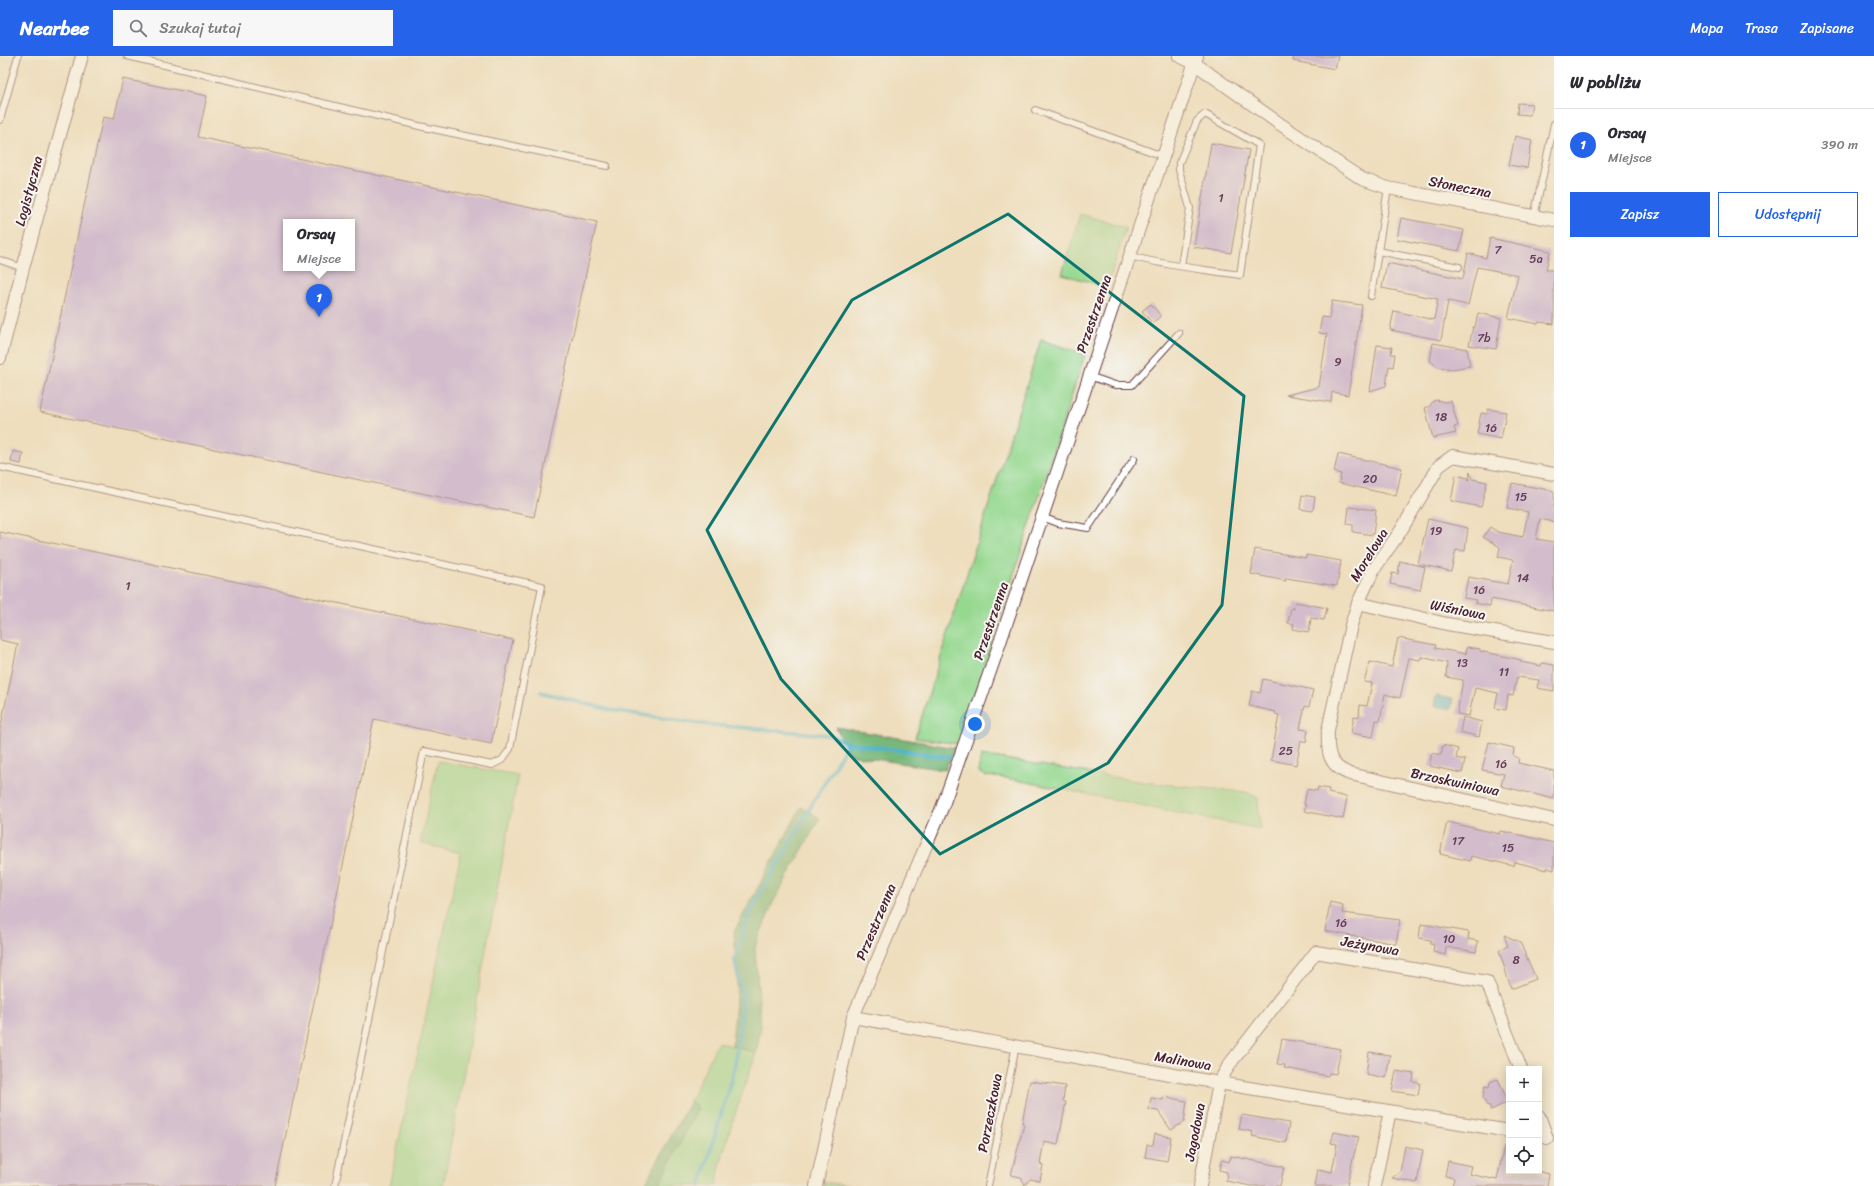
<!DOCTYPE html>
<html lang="pl">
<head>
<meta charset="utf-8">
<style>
  body { margin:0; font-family:Sriracha,sans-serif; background:#f7f7f7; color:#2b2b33 }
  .controls { position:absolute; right:12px; bottom:12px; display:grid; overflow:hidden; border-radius:0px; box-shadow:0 2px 10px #0003 }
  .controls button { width:36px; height:36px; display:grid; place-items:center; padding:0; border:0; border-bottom:1px solid #e1e1e2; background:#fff; color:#2b2b33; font:20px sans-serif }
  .you { position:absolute; left:975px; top:668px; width:14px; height:14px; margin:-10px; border:3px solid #fff; border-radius:50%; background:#1a73e8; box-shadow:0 0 0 6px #1a73e833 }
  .badge { display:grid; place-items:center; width:26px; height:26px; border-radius:50%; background:#2563eb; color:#fff; font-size:13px; font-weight:700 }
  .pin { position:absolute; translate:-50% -33px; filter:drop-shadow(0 1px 2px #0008) }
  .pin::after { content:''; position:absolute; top:21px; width:14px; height:12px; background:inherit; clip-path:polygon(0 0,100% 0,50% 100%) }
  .popup { position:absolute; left:283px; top:163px; width:72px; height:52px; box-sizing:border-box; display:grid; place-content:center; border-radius:0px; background:#fff; filter:drop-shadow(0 1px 3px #0005); font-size:13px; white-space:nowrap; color:#7c7c81 }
  .popup b { font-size:15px; color:#2b2b33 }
  .popup::after { content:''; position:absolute; left:50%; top:100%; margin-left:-8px; border:8px solid transparent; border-top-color:#fff }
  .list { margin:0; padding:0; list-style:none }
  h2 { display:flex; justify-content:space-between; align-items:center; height:52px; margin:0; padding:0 16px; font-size:17px }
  h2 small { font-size:13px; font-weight:400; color:#7c7c81 }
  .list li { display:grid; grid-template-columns:26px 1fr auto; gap:12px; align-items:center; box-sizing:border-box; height:72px; padding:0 16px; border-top:1px solid #e1e1e2 }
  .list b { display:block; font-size:15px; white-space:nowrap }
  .list p { margin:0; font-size:13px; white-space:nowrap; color:#7c7c81 }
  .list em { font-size:13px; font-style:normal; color:#7c7c81 }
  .actions { display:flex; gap:8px; padding:12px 16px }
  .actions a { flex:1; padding:9px 0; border:1px solid #2563eb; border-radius:0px; text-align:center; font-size:14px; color:#2563eb }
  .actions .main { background:#2563eb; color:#fff }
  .icon { flex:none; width:22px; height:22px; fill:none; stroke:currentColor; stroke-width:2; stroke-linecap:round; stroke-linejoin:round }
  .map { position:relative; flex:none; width:1554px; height:1130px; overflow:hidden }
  header { display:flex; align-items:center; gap:24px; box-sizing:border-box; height:56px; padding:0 20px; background:#2563eb; color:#fff }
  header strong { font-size:19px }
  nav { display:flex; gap:22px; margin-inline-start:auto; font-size:14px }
  .search { width:280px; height:36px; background:#f7f7f7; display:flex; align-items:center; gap:10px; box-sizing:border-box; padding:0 14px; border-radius:0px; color:#7c7c81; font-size:15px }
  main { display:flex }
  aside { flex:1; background:#fff }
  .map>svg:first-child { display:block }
  .green { fill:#95d88f; stroke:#707c5d }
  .forest { fill:#78b87a; stroke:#616c52 }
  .water { fill:#51b5cf; stroke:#4e6a7d }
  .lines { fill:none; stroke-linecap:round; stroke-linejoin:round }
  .stream { stroke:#51b5cf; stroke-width:4 }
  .building { fill:#b195de; fill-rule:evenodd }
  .lane-casing { stroke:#633c41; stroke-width:8 }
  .street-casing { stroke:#633c41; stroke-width:14 }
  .lane { stroke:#fff; stroke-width:6 }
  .street { stroke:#fff; stroke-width:12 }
  .marked { fill:none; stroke:#0f766e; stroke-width:3; stroke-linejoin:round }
  .labels { text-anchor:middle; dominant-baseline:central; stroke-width:4; stroke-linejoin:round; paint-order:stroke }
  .number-label { font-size:12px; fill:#643c58 }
  .street-label { font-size:14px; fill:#4a1f2b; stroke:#f6f6f2 }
</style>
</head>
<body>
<header>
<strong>Nearbee</strong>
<div class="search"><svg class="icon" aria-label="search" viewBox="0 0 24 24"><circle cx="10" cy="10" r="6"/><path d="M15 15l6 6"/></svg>Szukaj tutaj</div>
<nav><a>Mapa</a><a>Trasa</a><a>Zapisane</a></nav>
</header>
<main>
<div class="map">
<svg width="1554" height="1130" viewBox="0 0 1554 1130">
  <rect width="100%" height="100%" fill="#f6f6f2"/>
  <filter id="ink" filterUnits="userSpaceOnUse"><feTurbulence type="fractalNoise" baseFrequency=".025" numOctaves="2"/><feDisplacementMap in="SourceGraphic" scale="8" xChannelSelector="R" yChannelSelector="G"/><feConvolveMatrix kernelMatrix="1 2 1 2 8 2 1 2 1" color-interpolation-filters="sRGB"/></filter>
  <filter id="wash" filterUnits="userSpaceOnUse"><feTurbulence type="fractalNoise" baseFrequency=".012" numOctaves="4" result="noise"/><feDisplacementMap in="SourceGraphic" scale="16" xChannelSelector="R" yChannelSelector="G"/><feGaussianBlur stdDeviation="0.9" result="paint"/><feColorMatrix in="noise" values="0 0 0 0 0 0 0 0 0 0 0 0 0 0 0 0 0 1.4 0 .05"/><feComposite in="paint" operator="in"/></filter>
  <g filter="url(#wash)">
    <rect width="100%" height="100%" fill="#eedebd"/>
    <path class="green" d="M1080,158L1126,171L1107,231L1062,218Z
      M1041,284L1085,298L959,688L915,682Z
      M981,699L1143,726L1246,736L1258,742L1260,773L1006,722L985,720L978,716Z
      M438,705L518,719L443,1130H389L461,797L420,787Z
      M718,986L756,997L731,1070L719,1113L717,1130H658L697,1052L690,1045Z
      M824,1126L853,1130H823Z"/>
    <path class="forest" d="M836,671L955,692L945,714L849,699Z
      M801,751L820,762L773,847L755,891L761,971L756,997L732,990L737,931L734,876Z
      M690,1045L698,1052L658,1130H644Z"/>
    <path class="water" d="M1436,640L1453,643L1451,653L1434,650Z"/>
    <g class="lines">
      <path class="stream" d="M541,636L610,654L702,668L828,679L848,687
        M700,1130L734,1014L743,943L735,904L749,857L848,687L953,702"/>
    </g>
    <g id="blocks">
      <path class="building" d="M1294,0H1338L1335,13L1293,5Z
        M123,23L207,40L198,81L597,166L534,461L40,356L103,61L114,63ZM286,166H352V212H286Z
        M1518,47L1532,48L1530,59L1517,58Z
        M1515,80L1532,84L1527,112L1509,109Z
        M1211,87L1249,94L1231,197L1194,191Z
        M1401,162L1464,174L1459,195L1397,183Z
        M1490,182L1550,195L1546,214H1554V268L1539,266L1538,268L1508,262L1518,219L1477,211L1468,249L1448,245L1441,284L1390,274L1394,255L1434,264L1438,243L1382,232L1387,207L1463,223L1468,197L1486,202Z
        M1332,245L1362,249L1348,339L1332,336L1331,346L1286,339L1319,331L1327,278L1319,277L1322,261L1329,262Z
        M1151,248L1161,260L1152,267L1142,255Z
        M1478,257L1501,262L1496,293L1469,289L1473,271H1475Z
        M1433,287L1467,293L1470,310L1452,313L1438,311L1430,305Z
        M1377,289L1392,291L1391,298H1395L1393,311L1389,310L1386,330L1370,335Z
        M1437,344L1444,346L1451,345L1458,370L1454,371L1456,377L1433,382L1425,352L1430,350L1433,345Z
        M1488,353L1506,356L1501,383L1477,378L1481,357L1487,358Z
        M13,395L23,397L21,408L11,406Z
        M1338,398L1402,412L1396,440L1339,427L1341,418L1334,416Z
        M1470,416L1472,423L1487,426L1481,451L1451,445L1456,419L1468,422L1469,424Z
        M1512,427L1554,435V466L1540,463L1536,483L1554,486V555L1491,543L1490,550L1475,547L1476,544L1464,542L1468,521L1508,528L1513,504L1498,501L1500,491L1483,481L1490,471L1498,476L1523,481L1528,456L1507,452Z
        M1302,439L1315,441L1313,455L1300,453Z
        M1349,451L1376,454L1373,479L1353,476V469L1347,468Z
        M1428,463L1468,472L1465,495L1456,494L1451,515L1418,508Z
        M0,476L513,584L491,688L374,663L275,1130H0V674L18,588L0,584Z
        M1255,493L1306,502V499L1341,505L1337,530L1286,522V525L1251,518Z
        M1400,505L1425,511L1420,534L1390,528L1392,517L1398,518Z
        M1295,546L1327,552L1324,564L1311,562L1309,576L1293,573L1294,568L1288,567L1291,552L1294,553Z
        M1398,582L1436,589L1435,592L1466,598L1467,591L1480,593V595L1521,604L1520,606L1541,610L1542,607L1554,609V635L1537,632L1539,624L1517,621L1513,640L1508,639L1506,654L1495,652L1498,637L1475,632L1469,660L1457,658L1463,624L1446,621L1447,607L1421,601L1420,604L1409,602L1400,642L1385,638L1380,665L1376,664L1373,681L1351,677L1354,660L1359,661L1360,649L1367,650L1372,627L1364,626L1370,606L1392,611Z
        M1263,623L1313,634L1309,651L1305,650L1300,673L1308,674L1306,686L1301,685L1296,709L1271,704L1279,659L1275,658L1276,656L1249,650L1252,635L1260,637Z
        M1463,661L1482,666L1479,681L1460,676Z
        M1489,686L1514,692L1513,700L1519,702L1518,707L1554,715V743L1501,730L1504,718L1482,714Z
        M1443,689L1458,693L1456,702L1465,704L1462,717L1429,710L1432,697L1441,699Z
        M1318,731L1329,733L1328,737L1347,741L1343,763L1304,755L1306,749H1304L1307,733L1317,735Z
        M1447,766L1500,778L1501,775L1520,779L1554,787V814L1547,812V814L1515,806L1514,810L1471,800L1470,805L1440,798Z
        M1330,846L1343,849L1342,857L1400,864L1396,888L1325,875Z
        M1421,868L1469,876L1468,883L1478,885L1476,896L1446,891L1445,899L1433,896L1434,889L1430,888L1431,884L1419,882Z
        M1504,879L1520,886L1536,923L1511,933L1499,894L1508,890Z
        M1282,983L1341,993L1336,1018L1329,1017L1328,1020L1284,1012L1285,1009L1277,1008Z
        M1369,996L1390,999L1386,1022L1366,1018Z
        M1396,1015L1414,1018L1413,1026L1420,1027L1418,1039L1392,1035Z
        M1498,1023L1508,1046L1491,1054L1489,1049L1487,1050L1483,1042L1485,1030L1489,1031L1490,1026Z
        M1030,1025L1065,1030L1063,1045L1066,1046L1058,1088L1044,1085L1040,1108L1043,1109L1040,1125L1030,1123L1025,1129L1021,1121L1011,1119L1024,1068L1022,1067Z
        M1163,1041L1187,1045L1184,1066L1171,1074L1158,1055L1149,1054L1151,1042L1163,1044Z
        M1242,1059L1289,1067L1286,1087L1252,1080L1253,1076L1239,1073Z
        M1334,1076L1359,1081L1353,1102L1347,1130H1315L1318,1113L1332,1116L1337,1088L1331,1087Z
        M1155,1078L1171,1081L1167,1105L1145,1101L1147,1089H1153Z
        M1405,1090L1423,1094L1417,1127L1392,1122L1400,1116Z
        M1504,1090L1509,1091V1115H1536L1549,1118L1547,1130H1452L1454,1122L1445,1120L1448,1105L1471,1110L1469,1118L1497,1124Z
        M1231,1100L1284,1111L1280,1130H1251L1226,1125L1227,1116L1220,1114L1222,1104L1229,1106Z"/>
    </g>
  </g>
  <g filter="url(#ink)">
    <use href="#blocks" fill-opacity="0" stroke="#633c41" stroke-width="1"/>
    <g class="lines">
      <defs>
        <path id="lane" d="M127,0L419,70L607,110
          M1035,54L1163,100
          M0,64L18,0
          M1534,161L1554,68
          M1378,195L1459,211
          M1130,200C1165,210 1203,213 1240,219L1259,89L1205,58L1197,65L1179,107V114L1190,152L1181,210
          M0,204L23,212
          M1371,240L1388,132
          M1089,320L1115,329H1132L1179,277
          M0,411L542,530L510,693L502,704L492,709L424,695L335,1130
          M1042,461L1058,467L1088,472L1134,403
          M988,1130L1016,989"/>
        <path id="street" d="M1179,0L1194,7L1280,68L1362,123L1388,132L1554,164
          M0,302L23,212L82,0
          M1554,418L1453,400L1439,410L1400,476L1374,513L1358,547L1351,569L1328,674C1327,695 1328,710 1350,718L1554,764
          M1358,547L1447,568L1554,586
          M853,961L1219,1027L1509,1075
          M1539,1060L1547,1082
          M816,1130L853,961L942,752L994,604L1197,0
          M1200,1130L1219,1027L1229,1009L1316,896L1487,926L1521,1013
          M1374,1130L1390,1055"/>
      </defs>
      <use href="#lane" class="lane-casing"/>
      <use href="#street" class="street-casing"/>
      <use href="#lane" class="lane"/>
      <use href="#street" class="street"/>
    </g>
  </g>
  <path d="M0 0H1554V1130H0ZM1008,158L1244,340L1222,549L1108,707L940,798L781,623L707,474L852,244Z" fill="#eedebd" fill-opacity=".55" fill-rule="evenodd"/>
  <path class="marked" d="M1008,158L1244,340L1222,549L1108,707L940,798L781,623L707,474L852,244Z"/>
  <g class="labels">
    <g class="number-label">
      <text x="1221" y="142">1</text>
      <text x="1498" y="194">7</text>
      <text x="1536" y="203">5a</text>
      <text x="1484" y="282">7b</text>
      <text x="1338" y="306">9</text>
      <text x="1441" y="361">18</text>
      <text x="1491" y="372">16</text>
      <text x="1370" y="423">20</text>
      <text x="1521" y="441">15</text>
      <text x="1436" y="475">19</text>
      <text x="1523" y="522">14</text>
      <text x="128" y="530">1</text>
      <text x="1479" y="534">16</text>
      <text x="1462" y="607">13</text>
      <text x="1504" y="616">11</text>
      <text x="1286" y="695">25</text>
      <text x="1501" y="708">16</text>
      <text x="1458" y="785">17</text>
      <text x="1508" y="792">15</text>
      <text x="1341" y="867">16</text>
      <text x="1449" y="883">10</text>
      <text x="1516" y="904">8</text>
    </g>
    <g class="street-label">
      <text transform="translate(1460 131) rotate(11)">Słoneczna</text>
      <text transform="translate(29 135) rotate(-75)">Logistyczna</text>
      <text transform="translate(1094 258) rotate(-71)">Przestrzenna</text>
      <text transform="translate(1369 499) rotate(-58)">Morelowa</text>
      <text transform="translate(1458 554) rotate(11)">Wiśniowa</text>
      <text transform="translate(991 565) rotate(-71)">Przestrzenna</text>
      <text transform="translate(1455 726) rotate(12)">Brzoskwiniowa</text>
      <text transform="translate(876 866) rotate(-67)">Przestrzenna</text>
      <text transform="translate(1370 890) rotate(10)">Jeżynowa</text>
      <text transform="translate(1183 1005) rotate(10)">Malinowa</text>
      <text transform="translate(990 1057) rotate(-79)">Porzeczkowa</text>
      <text transform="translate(1195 1076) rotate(-79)">Jagodowa</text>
    </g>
  </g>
</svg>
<div class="controls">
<button>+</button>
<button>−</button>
<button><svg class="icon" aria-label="locate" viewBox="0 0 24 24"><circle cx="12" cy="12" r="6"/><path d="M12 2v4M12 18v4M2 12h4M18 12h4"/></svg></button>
</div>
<div class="you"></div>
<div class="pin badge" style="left:319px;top:261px">1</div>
<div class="popup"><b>Orsay</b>Miejsce</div>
</div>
<aside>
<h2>W pobliżu<small></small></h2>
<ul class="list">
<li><span class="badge">1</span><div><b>Orsay</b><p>Miejsce</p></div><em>390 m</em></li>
</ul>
<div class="actions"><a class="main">Zapisz</a><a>Udostępnij</a></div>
</aside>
</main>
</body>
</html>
